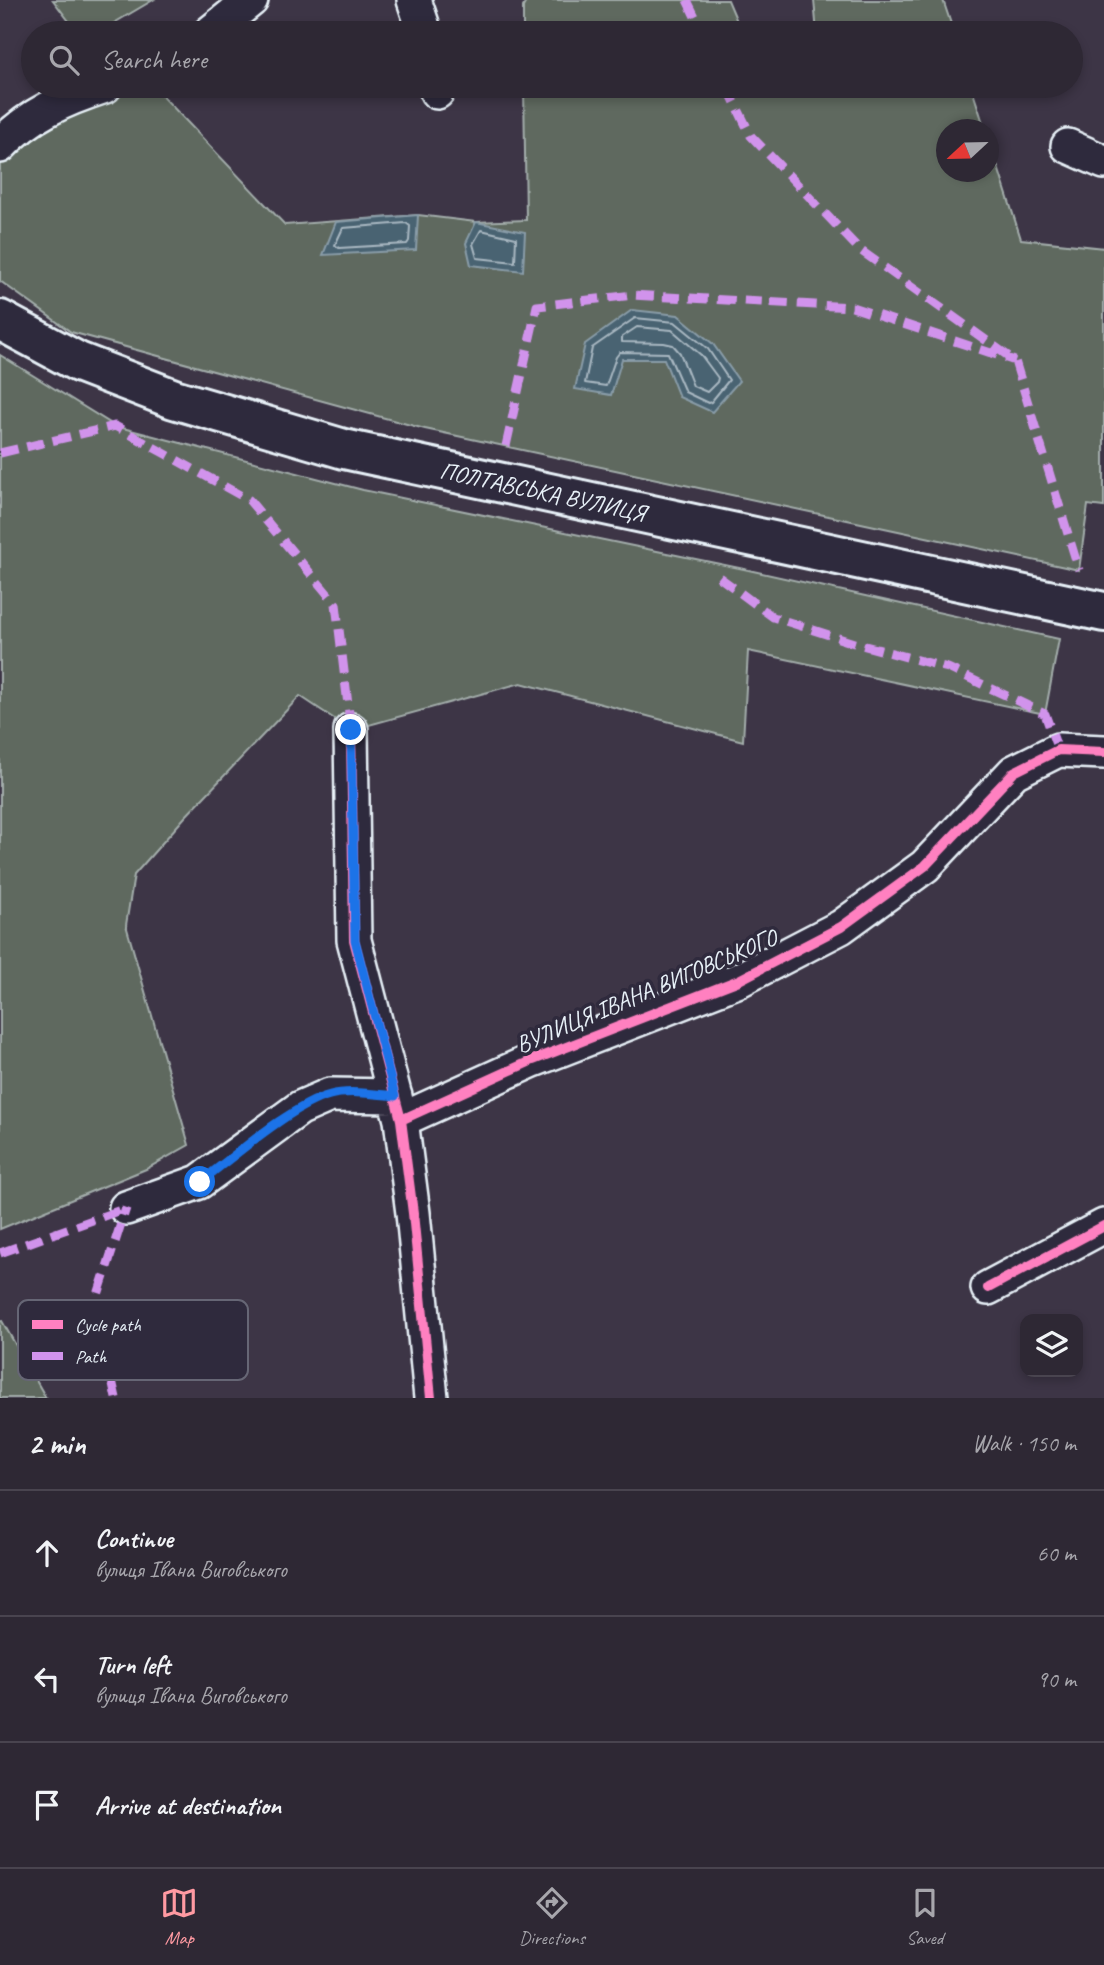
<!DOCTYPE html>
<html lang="en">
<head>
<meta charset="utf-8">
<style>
  body { margin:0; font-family:Caveat,sans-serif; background:#3a3440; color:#f1f3f6 }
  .controls { position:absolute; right:21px; bottom:21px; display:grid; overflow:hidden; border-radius:14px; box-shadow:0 4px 10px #0003 }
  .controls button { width:63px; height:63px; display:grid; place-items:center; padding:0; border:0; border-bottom:2px solid #49444f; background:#2e2834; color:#f1f3f6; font:35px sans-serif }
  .compass { position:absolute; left:936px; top:119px; width:63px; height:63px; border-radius:50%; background:#2e2834; box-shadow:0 4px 10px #0003; rotate:248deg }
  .stop { position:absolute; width:21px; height:21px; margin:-16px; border:5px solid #1a73e8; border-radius:50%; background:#fff }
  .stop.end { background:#1a73e8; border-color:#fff; box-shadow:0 2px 7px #0008 }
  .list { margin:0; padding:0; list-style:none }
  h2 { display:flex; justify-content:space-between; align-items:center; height:91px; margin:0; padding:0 28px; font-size:30px }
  h2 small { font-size:23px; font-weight:400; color:#a7a6ac }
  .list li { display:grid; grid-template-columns:46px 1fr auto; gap:21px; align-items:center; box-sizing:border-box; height:126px; padding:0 28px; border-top:2px solid #49444f }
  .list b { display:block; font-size:26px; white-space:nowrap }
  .list p { margin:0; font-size:23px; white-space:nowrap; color:#a7a6ac }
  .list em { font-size:23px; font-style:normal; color:#a7a6ac }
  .icon { flex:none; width:38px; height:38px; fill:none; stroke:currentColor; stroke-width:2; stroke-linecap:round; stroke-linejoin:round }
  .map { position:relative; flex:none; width:1104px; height:1398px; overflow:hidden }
  .search { position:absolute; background:#2e2834; box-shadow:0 4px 10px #0003; left:21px; right:21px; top:21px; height:77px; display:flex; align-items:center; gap:18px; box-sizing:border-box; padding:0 24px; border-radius:38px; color:#a7a6ac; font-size:26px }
  .sheet { height:469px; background:#2e2834 }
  nav { display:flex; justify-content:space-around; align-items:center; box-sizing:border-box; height:98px; border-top:2px solid #49444f; background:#2e2834; font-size:19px; color:#a7a6ac }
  nav a { display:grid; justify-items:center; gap:4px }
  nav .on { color:#ff9aa2 }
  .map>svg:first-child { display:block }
  .green { fill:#5e695e; stroke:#a3adab; stroke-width:2 }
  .water { fill:#4a6372; stroke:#899ca8; stroke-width:2 }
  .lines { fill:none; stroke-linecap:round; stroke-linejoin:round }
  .shore { stroke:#a9b8c2; stroke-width:2 }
  .minor-casing { stroke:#e8f1f8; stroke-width:38 }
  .major-casing { stroke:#e8f1f8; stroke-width:44 }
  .minor { stroke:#2f2a3d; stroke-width:33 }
  .major { stroke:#2f2a3d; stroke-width:38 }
  .quiet { stroke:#d193ec; stroke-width:9; stroke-dasharray:18 9; stroke-linecap:butt }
  .cycleway-casing { stroke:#2f2a3d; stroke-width:15 }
  .cycleway { stroke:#ff80c0; stroke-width:10 }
  .route { stroke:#1a73e8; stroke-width:9 }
  .labels { text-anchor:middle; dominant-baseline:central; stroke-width:7; stroke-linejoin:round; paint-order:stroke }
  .street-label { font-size:24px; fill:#e8f1f8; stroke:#2f2a3d }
  .key { fill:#2f2a3d; stroke:#666675; stroke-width:2 }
  .key-label { font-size:19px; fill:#e8f1f8 }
</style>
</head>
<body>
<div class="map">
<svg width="1104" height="1398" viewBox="0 0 1104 1398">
  <rect width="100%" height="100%" fill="#3d3546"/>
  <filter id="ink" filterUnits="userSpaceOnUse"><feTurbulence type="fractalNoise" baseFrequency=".0143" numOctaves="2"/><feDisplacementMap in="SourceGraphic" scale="14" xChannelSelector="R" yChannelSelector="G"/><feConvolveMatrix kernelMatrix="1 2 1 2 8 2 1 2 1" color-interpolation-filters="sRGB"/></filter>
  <g filter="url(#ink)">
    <path class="green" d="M53,0H153L97,33H78Z
      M527,0H728L742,33H523V7Z
      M814,0H943L954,33H817Z
      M106,86H153L285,225L418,215L476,222L526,220L524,86H971L985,129L946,130V172H988L989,139L1021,239L1104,248V507L1088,505L1079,570L425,429L71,332L0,281V144Z
      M0,355L115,426L363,490L744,569L1059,639L1045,714L748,651L743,741L521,683L351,730L300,696L185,817L134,875L126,925L189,1145L146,1169L0,1229Z
      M0,1321H2L46,1398H0Z"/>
    <path class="water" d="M418,215L416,250L323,255L336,222Z
      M476,222L525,232L523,271L471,265L466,243Z
      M632,310L678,315L713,344L739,381L712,412L679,397L664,359H622L611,395L575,389L585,344Z"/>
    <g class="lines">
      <path class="shore" d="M406,223L410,226L409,241L407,244L339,248L335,245L343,228Z
        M481,230L516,238L515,262L477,258L473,244Z
        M635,318L675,322L708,349L729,380L711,402L708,403L685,392L668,353L620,352L616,357L606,386L585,383L592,348Z
        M637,327L672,330L701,355L718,378L717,382L707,392L693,386L680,353L673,345L664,343L622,342V337Z"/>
      <defs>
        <path id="minor" d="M414,0L425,33
          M210,33L251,0
          M436,86L437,92
          M0,146C29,114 65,99 105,86
          M1068,146L1104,162
          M351,730L354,940L401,1120L413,1213L431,1398
          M401,1120L533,1060L739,980L841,927L925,866L1014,772L1058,750L1104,752
          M126,1208L199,1182L300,1108L330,1095L395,1096
          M988,1288L1104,1226"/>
        <g id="major">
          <path id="s1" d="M0,320L78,362L174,399L344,449L1104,612"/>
        </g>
      </defs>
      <use href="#minor" class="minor-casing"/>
      <use href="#major" class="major-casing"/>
      <use href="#minor" class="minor"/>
      <use href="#major" class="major"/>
      <path class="quiet" d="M687,0L703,33
        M727,86L751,136L860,250L1015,361L1079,570
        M506,446L537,306L633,295L852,307L1015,361
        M0,453L115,426L249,500L336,604L351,730
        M719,577L773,617L854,643L948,668L1045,714L1058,750
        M0,1253L126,1208
        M116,1398L95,1304L126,1208"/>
      <defs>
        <path id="cycleway" d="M351,730L354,940L401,1120L413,1213L431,1398
          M401,1120L533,1060L739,980L841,927L925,866L1014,772L1058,750L1104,752
          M988,1288L1104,1226"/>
      </defs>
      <use href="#cycleway" class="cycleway-casing"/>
      <use href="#cycleway" class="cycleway"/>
    </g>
  </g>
  <g class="lines" filter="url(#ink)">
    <path class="route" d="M200,1182C232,1158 293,1104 330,1095C349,1090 375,1094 395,1096L355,940L351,730"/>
  </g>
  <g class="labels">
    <g class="street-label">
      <text stroke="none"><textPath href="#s1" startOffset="572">ПОЛТАВСЬКА ВУЛИЦЯ</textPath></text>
      <text transform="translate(646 991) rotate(-23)">ВУЛИЦЯ ІВАНА ВИГОВСЬКОГО</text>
    </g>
  </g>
  <rect x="18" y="1300" width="230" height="80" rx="10" class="key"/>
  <rect x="32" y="1320" width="31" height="9" fill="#ff80c0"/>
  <rect x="32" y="1352" width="31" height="8" fill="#d193ec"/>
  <g class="key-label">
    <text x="75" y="1331">Cycle path</text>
    <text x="75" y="1363">Path</text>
  </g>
</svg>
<div class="controls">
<button><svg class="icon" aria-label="layers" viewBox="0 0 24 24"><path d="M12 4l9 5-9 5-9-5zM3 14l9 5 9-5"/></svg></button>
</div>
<svg class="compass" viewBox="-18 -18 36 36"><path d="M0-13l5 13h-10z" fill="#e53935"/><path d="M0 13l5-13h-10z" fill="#a7a6ac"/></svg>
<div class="stop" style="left:200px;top:1182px"></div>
<div class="stop end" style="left:351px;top:730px"></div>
<div class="search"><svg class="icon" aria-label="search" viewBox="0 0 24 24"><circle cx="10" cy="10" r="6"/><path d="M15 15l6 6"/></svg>Search here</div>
</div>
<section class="sheet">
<h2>2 min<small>Walk · 150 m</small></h2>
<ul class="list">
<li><svg class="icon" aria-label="ahead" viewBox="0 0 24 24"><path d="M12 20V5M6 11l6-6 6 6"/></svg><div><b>Continue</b><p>вулиця Івана Виговського</p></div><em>60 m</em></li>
<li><svg class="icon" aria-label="left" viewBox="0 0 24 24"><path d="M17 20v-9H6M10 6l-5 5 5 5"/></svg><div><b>Turn left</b><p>вулиця Івана Виговського</p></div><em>90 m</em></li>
<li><svg class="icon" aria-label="arrive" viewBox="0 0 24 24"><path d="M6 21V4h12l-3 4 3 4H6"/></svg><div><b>Arrive at destination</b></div></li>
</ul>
</section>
<nav>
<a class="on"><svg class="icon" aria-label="map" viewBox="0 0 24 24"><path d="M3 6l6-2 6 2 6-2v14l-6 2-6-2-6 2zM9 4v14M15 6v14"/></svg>Map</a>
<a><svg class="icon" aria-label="directions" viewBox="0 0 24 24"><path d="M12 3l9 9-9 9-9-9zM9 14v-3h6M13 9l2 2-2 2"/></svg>Directions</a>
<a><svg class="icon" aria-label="saved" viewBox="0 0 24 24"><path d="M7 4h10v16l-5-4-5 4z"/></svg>Saved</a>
</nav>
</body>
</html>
